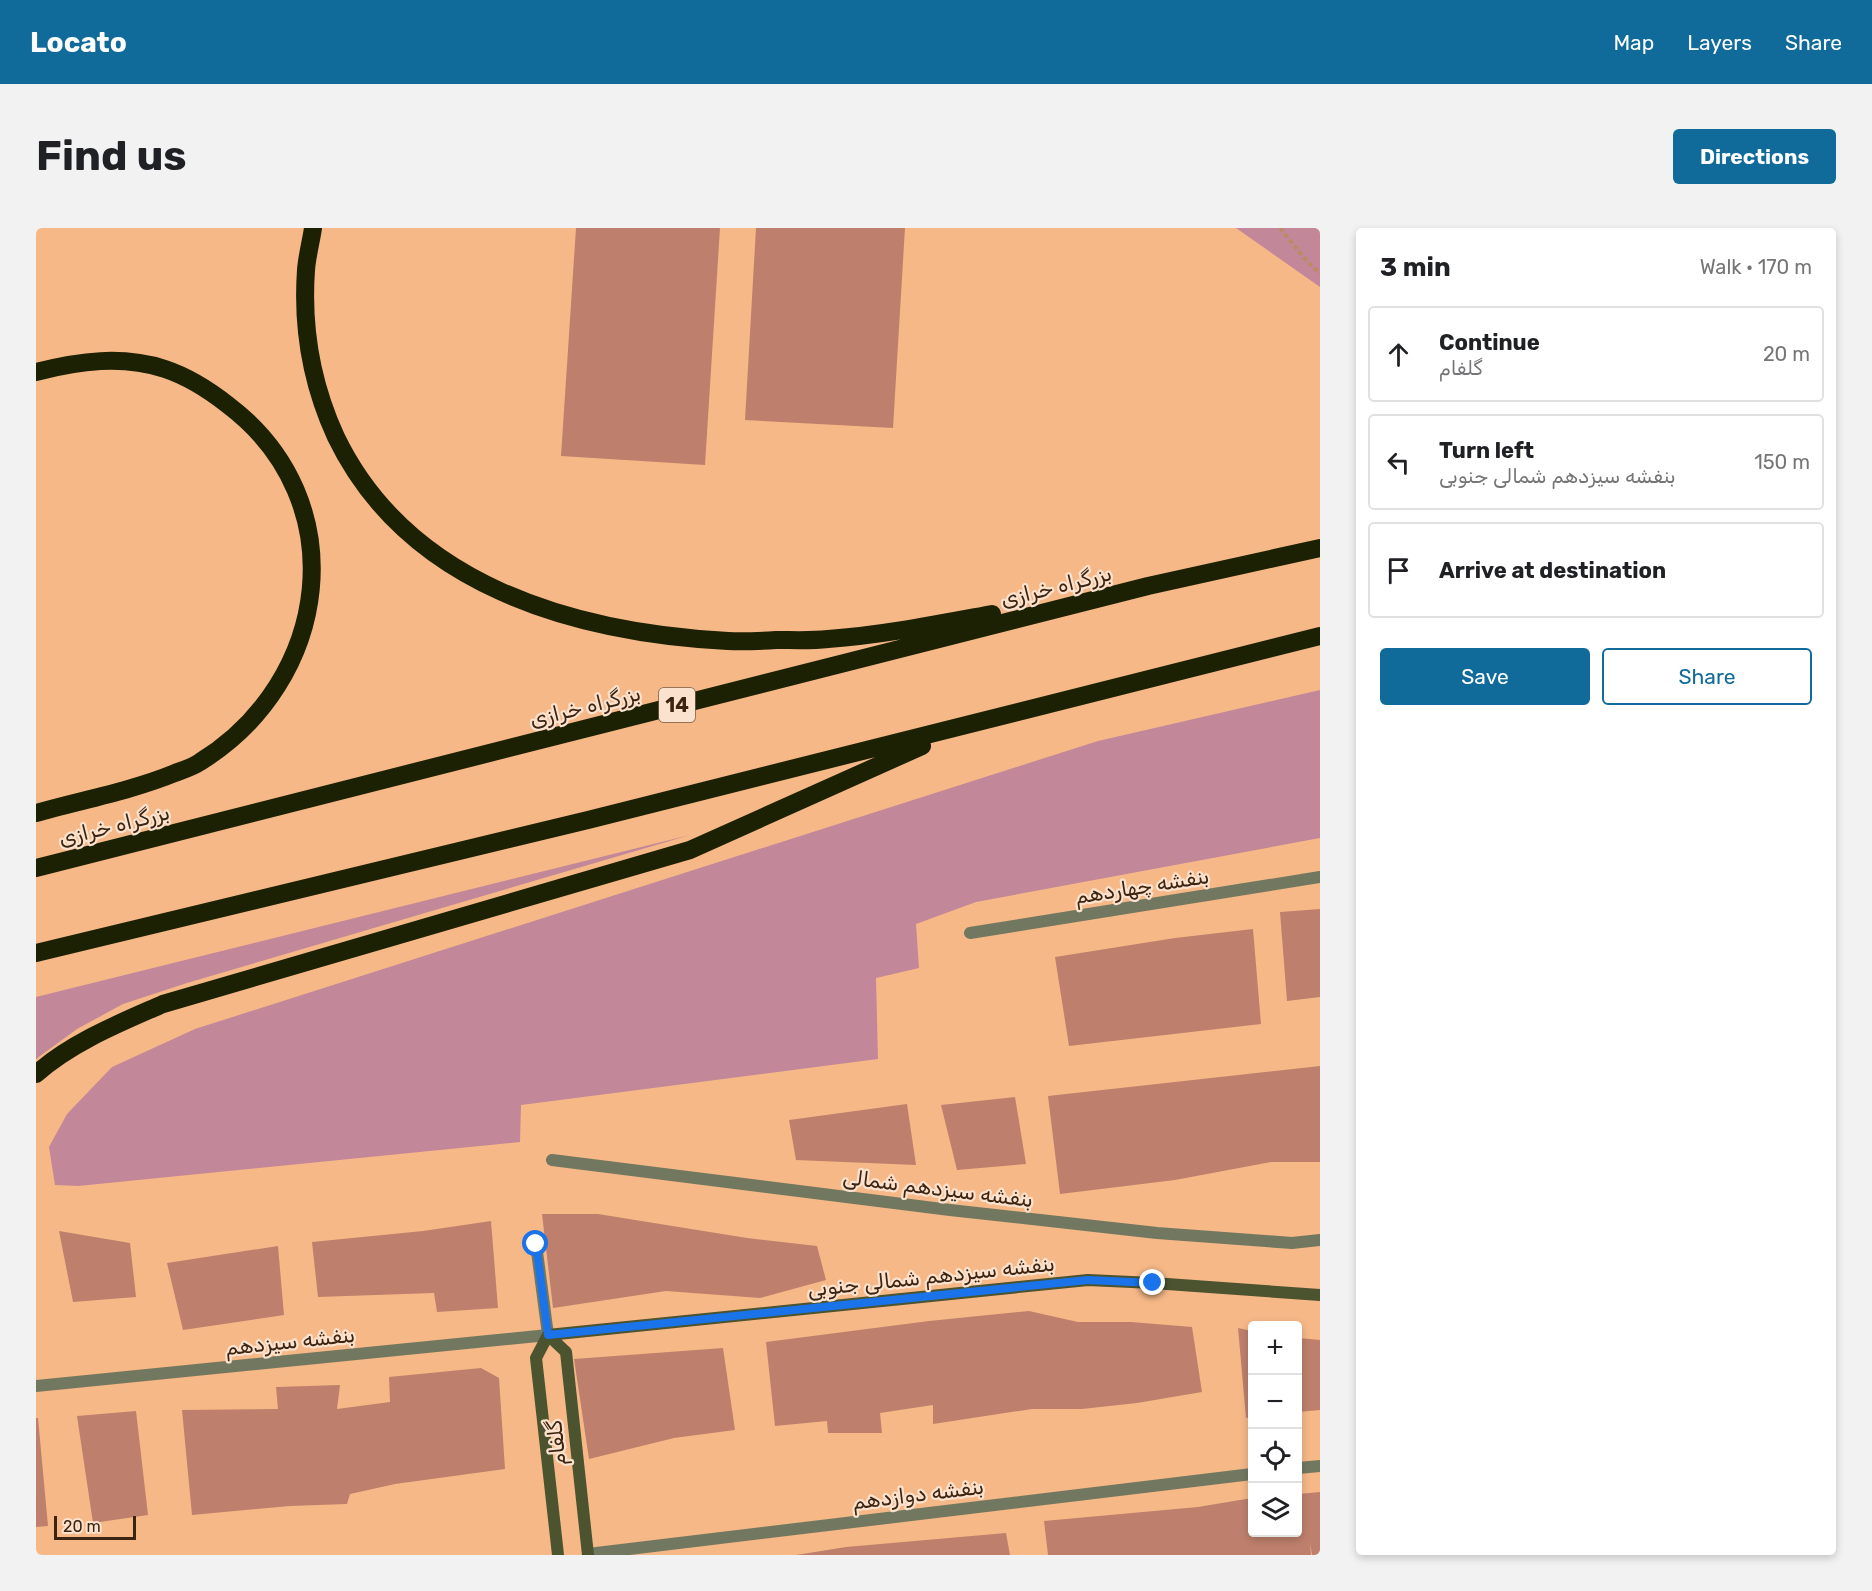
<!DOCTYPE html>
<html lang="en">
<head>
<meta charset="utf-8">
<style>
  body { margin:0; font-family:Rubik,Cairo,sans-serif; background:#f2f2f2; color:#202124 }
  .controls { position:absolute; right:18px; bottom:18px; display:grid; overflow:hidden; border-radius:6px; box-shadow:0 3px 9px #0003 }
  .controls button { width:54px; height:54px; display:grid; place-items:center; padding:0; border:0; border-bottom:2px solid #e0e0e0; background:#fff; color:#202124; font:30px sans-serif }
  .scale { position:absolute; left:18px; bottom:15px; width:82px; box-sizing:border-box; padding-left:6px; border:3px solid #3c2410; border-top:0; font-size:16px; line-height:21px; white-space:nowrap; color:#3c2410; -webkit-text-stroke:4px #fbe2ce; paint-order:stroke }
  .stop { position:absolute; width:18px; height:18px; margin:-14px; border:4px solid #1a73e8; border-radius:50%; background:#fff }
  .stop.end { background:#1a73e8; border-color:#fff; box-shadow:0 2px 6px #0008 }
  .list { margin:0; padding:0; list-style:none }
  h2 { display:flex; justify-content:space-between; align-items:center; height:78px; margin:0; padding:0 24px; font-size:26px }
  h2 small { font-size:20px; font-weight:400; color:#757577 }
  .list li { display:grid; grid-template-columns:39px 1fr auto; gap:18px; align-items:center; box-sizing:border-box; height:96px; margin:0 12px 12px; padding:0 12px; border:2px solid #e0e0e0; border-radius:6px }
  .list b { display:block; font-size:22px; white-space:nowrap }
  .list p { margin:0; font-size:20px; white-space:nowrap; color:#757577 }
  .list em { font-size:20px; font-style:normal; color:#757577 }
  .actions { display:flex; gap:12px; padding:18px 24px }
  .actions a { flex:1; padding:14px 0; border:2px solid #106b9b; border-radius:6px; text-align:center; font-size:21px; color:#106b9b }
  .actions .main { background:#106b9b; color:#fff }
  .icon { flex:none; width:33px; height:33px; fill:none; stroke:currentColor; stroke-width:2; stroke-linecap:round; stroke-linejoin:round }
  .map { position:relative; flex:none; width:1284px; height:1327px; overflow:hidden; border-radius:6px }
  header { display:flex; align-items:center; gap:36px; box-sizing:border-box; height:84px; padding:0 30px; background:#106b9b; color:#fff }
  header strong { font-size:28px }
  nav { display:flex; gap:33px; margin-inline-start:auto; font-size:21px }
  .intro { display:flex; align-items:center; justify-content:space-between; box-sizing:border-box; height:144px; padding:0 36px }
  h1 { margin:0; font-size:42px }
  .button { padding:15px 27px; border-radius:6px; background:#106b9b; color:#fff; font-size:21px; font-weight:700 }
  main { display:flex; gap:36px; padding:0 36px }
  aside { flex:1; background:#fff; border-radius:6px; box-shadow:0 3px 9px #0003 }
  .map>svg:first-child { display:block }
  .green { fill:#c28799 }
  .building { fill:#be806c }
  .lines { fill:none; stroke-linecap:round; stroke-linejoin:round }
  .path { stroke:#bd8b63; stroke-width:4; stroke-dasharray:4.5 3; stroke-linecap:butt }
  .street { stroke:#727860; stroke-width:12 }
  .secondary { stroke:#4b532f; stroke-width:12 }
  .highway { stroke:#1c2103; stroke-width:18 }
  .route { stroke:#1a73e8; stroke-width:8 }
  .labels { text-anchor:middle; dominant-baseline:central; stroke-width:4.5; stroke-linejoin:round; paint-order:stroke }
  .shield { fill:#fbe2ce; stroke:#755d49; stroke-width:1.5 }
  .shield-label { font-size:20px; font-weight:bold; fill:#3c2410 }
  .street-label { font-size:21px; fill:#3c2410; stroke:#fbe2ce }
</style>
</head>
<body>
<header>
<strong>Locato</strong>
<nav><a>Map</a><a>Layers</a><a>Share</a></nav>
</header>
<div class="intro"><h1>Find us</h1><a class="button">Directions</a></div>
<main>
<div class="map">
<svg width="1284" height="1327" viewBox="0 0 1284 1327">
  <rect width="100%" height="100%" fill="#f6b887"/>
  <path class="green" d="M1200,0H1284V59Z
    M1284,462V610L940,674L880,696L883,740L840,750L842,831L485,877L484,914L42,958L19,957L13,919L31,886L76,839L159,801L1062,513Z
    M654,607L151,755L87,776L41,801L0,831V769Z"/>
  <path class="building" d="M540,0H684L669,237L525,228Z
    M720,0H869L857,200L709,192Z
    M1284,681V769L1251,773L1244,684Z
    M1217,701L1225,796L1033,818L1019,729L1139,710Z
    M1284,838V934H1235L1139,952L1024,966L1012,868Z
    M979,869L990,936L921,942L905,877Z
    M871,876L880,937L760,932L753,892Z
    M506,986H562L711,1010L781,1018L790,1052L724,1070L630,1063L517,1080Z
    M455,993L462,1080L401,1084L398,1065L282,1069L276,1014L387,1003Z
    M23,1003L94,1015L100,1069L37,1074Z
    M242,1018L248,1087L147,1102L131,1035Z
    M993,1083L1042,1094H1095L1156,1099L1166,1164L1101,1175L1046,1181H996L897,1196V1177L844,1185L846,1205H792L791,1193L739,1198L730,1114L893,1093Z
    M1202,1100L1216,1103V1189L1210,1190Z
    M1262,1110L1284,1112V1182L1262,1184Z
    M687,1120L699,1202L638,1210L553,1231L538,1131Z
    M445,1140L463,1150L469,1241L359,1256L314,1266L311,1276L254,1278L156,1287L146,1182L242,1181L240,1159L304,1157L301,1181L354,1174L353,1149Z
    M100,1183L112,1287L57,1295L41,1188Z
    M0,1190H2L12,1298L0,1299Z
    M1284,1264V1327H1276L1274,1315L1275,1327H1012L1008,1293L1162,1279L1216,1270V1304H1262V1266Z
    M970,1305L974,1327H760L810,1319Z"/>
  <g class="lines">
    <path class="path" d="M1244,0L1269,31L1284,46"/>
    <path class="street" d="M934,705L1284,649
      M516,932L914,982L1121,1005L1256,1015L1284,1012
      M0,1158L512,1107L500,1016
      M1262,1240L1284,1238
      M552,1326L1216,1246"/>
    <path class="secondary" d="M512,1107L1052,1052L1117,1055L1284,1067
      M512,1107L530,1124L552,1327
      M512,1107L500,1130L522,1327"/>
    <path class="highway" d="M277,0C275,14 271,28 270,42C266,99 276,157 300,209C372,358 539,405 692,413C708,414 724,413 740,412C757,412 775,413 792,411C847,407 902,396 956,386
      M0,144C43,133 86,127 129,141C153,149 173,162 192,177C319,273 295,453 164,534C157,539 147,542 139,545C95,563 46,572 0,585
      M0,640L1112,358L1284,320
      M0,725L552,592L1284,408
      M0,846C36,814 84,795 127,776L654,622L886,518"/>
  </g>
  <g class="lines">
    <path class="route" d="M500,1016L512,1107L1052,1052L1117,1055"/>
  </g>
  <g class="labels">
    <rect class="shield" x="623" y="460" width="36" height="34" rx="4.5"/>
    <g class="shield-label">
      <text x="641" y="477">14</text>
    </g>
    <g class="street-label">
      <text transform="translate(1020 358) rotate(-14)">بزرگراه خرازی</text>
      <text transform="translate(549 478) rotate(-14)">بزرگراه خرازی</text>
      <text transform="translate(78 597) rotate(-14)">بزرگراه خرازی</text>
      <text transform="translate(1106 658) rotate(-9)">بنفشه چهاردهم</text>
      <text transform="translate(902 960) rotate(7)">بنفشه سیزدهم شمالی</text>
      <text transform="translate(895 1048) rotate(-6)">بنفشه سیزدهم شمالی جنوبی</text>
      <text transform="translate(254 1113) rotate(-6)">بنفشه سیزدهم</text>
      <text transform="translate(520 1215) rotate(-96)">گلفام</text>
      <text transform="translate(882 1266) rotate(-7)">بنفشه دوازدهم</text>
    </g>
  </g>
</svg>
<div class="controls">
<button>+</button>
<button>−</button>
<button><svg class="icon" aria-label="locate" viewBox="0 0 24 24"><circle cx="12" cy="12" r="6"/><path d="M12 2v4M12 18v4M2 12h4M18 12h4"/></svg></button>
<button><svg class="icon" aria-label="layers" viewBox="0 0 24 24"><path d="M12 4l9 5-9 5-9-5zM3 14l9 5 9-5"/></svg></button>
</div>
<div class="scale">20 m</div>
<div class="stop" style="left:500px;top:1016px"></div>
<div class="stop end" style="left:1117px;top:1055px"></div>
</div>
<aside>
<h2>3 min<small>Walk · 170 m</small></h2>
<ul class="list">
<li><svg class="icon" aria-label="ahead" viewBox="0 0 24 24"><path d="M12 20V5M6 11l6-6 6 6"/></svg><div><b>Continue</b><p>گلفام</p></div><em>20 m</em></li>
<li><svg class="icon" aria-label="left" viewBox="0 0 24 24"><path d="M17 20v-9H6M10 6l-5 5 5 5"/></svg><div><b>Turn left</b><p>بنفشه سیزدهم شمالی جنوبی</p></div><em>150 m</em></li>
<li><svg class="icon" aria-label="arrive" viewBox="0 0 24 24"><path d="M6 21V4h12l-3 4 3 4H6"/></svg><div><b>Arrive at destination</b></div></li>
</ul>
<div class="actions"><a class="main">Save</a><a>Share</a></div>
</aside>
</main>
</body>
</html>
